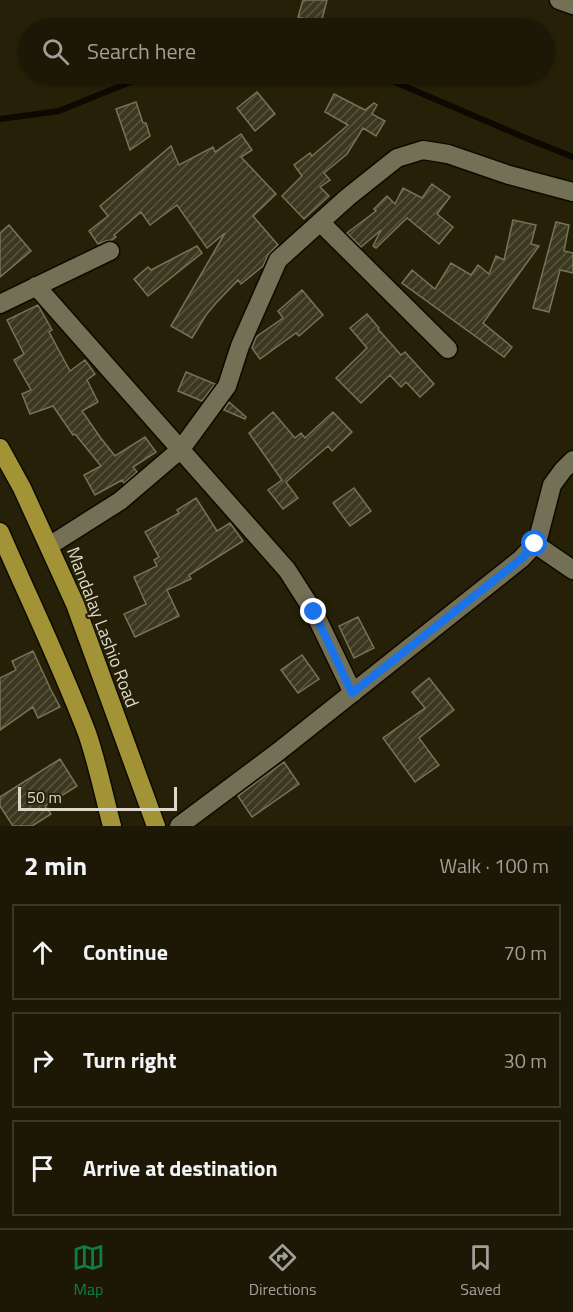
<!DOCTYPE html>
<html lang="en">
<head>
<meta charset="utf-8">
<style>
  body { margin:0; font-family:"Titillium Web",sans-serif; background:#25210f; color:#f1f3f6 }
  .scale { position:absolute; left:18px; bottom:15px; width:159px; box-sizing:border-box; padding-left:6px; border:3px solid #dcd9ca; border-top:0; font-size:16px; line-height:21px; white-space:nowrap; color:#dcd9ca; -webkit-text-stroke:4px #252007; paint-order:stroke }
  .stop { position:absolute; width:18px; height:18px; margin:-14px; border:4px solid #1a73e8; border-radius:50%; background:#fff }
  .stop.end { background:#1a73e8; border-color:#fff; box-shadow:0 2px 6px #0008 }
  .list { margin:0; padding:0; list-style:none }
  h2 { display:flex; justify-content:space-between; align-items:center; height:78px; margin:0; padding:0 24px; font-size:26px }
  h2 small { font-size:20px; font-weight:400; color:#a0a09a }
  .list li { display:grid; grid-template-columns:39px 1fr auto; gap:18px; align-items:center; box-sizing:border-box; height:96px; margin:0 12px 12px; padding:0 12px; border:2px solid #3a3727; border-radius:0px }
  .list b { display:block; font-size:22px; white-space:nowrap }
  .list em { font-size:20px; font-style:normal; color:#a0a09a }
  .icon { flex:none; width:33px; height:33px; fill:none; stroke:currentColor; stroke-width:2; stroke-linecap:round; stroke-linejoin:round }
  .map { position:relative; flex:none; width:573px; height:826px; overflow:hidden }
  .search { position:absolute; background:#1c1805; box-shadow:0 2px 4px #0004; left:18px; right:18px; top:18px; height:66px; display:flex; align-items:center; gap:15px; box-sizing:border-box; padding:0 21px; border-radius:33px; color:#a0a09a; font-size:22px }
  .sheet { height:402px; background:#1c1805 }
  nav { display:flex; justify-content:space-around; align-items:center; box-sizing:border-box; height:84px; border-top:2px solid #3a3727; background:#1c1805; font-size:16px; color:#a0a09a }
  nav a { display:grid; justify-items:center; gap:3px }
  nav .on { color:#0b8043 }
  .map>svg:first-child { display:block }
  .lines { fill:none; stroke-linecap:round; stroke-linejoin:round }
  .stream { stroke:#0d0800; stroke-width:6 }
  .building { fill:url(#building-hatch); stroke:#777358; stroke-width:1.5 }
  .street-casing { stroke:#0e0a00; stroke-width:21 }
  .highway-casing { stroke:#0e0a00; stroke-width:21 }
  .street { stroke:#747055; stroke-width:18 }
  .highway { stroke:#a29336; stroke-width:18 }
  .route { stroke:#1a73e8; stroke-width:8 }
  .labels { text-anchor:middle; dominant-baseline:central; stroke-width:4.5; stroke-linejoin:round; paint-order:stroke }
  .street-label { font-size:18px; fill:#dcd9ca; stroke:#252007 }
</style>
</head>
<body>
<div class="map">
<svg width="573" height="826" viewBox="0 0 573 826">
  <defs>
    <pattern id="building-hatch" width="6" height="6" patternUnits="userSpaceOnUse" patternTransform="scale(1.5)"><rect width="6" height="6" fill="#3c381f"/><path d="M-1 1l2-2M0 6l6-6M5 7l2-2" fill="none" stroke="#58543e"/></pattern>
  </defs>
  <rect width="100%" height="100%" fill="#252007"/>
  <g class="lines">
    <path class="stream" d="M376,74L528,139L573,157
      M0,119L59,111L150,74"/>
  </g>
  <path class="building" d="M303,0H327L321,23L298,17Z
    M257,92L275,114L255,131L237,108Z
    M334,94L365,110L374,103L377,105L372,114L385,121L376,136L363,128L347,154L324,173L330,180L320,187L329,196L304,219L282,196L302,176L294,165L310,153L312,156L348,125L325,112Z
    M136,102L143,123H146L150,136L130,150L116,109Z
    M241,134L252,150L241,157L276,194L253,216L278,245L268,255L263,266L241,284L238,280L216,303L206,315L192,338L171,326L225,233L207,248L177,205L150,225L141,212L114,235L116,237L112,240L106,241L98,244L89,231L108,216L100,206L171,146L179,165L213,147L215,152Z
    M432,184L450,197L437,214L453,227L439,244L407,218L376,248L373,246L381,230L361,247L347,233L376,211L374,209L387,196L395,204L403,188L422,198Z
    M513,220L536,225L531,244L539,246L483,323L512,347L504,357L402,283L412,270L435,289L451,263L471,275L478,265L489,274L496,256L504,260Z
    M556,222L569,225L564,251L573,253V273L560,270L549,312L533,308Z
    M9,225L31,251L0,277V233Z
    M197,246L202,253L148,296L134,279L148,267L151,270Z
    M302,290L323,315L299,336L296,333L260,359L252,348L256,337L283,318L278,311Z
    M38,305L52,330L49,332L70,371L85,360L95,374L87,380L98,402L82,411L100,437L115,456L145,437L156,452L133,467L137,472L124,483L122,480L95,495L84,475L101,466L75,434L73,435L53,406L30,414L22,394L31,390L14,360L24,354L7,320Z
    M367,314L379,328L378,329L401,355L405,352L434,384L420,397L406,382L401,387L390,375L361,403L336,378L367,348L350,328Z
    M186,372L215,384L202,401L178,391Z
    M229,402L246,417L245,419L224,410Z
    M273,412L295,438L301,433L305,438L333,412L352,432L332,451L328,446L286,482L298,498L283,509L268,490L282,480L249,433Z
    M354,488L371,511L350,526L333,503Z
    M196,498L217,531L230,523L243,541L189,575L191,579L167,590L179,616L135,637L124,614L146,604L134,577L157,566L154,560L159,557L145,532L179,513L177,510Z
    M358,617L374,648L354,658L339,626Z
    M33,651L51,690L60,707L38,718L33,707L0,730V678L16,670L12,661Z
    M302,655L319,679L298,693L281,670Z
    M429,678L454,710L419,738L439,765L415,782L383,738L425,708L412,692Z
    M60,759L77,786L45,806L51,814L32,826H13L0,806V797Z
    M284,762L299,784L252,817L238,796Z"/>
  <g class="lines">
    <defs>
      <path id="street" d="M559,0L573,5
        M320,222L448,349
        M36,286L287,570L314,612L353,693
        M0,304L110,251
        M535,544L573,570
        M49,546L120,501L181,449L227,386L240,346L278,260L348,197L397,158L423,150L448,154L509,175L573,192
        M179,826L278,752L521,559L535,544L539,535L552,485L563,470L573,460"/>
      <path id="highway" d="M0,448L22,488L75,604L156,826
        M0,532C29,599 61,665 87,733C97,762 104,796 112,826"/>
    </defs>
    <use href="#street" class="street-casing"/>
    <use href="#highway" class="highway-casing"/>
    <use href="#street" class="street"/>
    <use href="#highway" class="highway"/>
  </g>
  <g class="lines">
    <path class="route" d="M314,612L352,693L521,559L535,544"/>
  </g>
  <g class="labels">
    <g class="street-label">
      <text transform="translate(103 627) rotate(69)">Mandalay Lashio Road</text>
    </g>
  </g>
</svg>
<div class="scale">50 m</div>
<div class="stop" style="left:535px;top:544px"></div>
<div class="stop end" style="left:314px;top:612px"></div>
<div class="search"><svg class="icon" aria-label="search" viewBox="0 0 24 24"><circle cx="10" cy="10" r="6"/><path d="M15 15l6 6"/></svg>Search here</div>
</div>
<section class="sheet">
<h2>2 min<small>Walk · 100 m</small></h2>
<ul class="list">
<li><svg class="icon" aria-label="ahead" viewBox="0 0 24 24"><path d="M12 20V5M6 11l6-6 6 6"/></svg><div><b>Continue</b></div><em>70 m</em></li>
<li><svg class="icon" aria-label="right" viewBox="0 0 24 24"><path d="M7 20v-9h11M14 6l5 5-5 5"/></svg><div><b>Turn right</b></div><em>30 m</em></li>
<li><svg class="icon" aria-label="arrive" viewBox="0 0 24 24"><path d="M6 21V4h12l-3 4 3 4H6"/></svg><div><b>Arrive at destination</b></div></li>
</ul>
</section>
<nav>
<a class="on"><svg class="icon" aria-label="map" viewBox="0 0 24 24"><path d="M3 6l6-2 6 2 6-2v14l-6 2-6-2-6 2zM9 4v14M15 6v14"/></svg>Map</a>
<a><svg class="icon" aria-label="directions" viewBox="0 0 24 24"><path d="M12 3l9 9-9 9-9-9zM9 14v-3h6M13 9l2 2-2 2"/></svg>Directions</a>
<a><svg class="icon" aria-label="saved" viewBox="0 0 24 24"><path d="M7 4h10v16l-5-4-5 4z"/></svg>Saved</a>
</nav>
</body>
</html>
